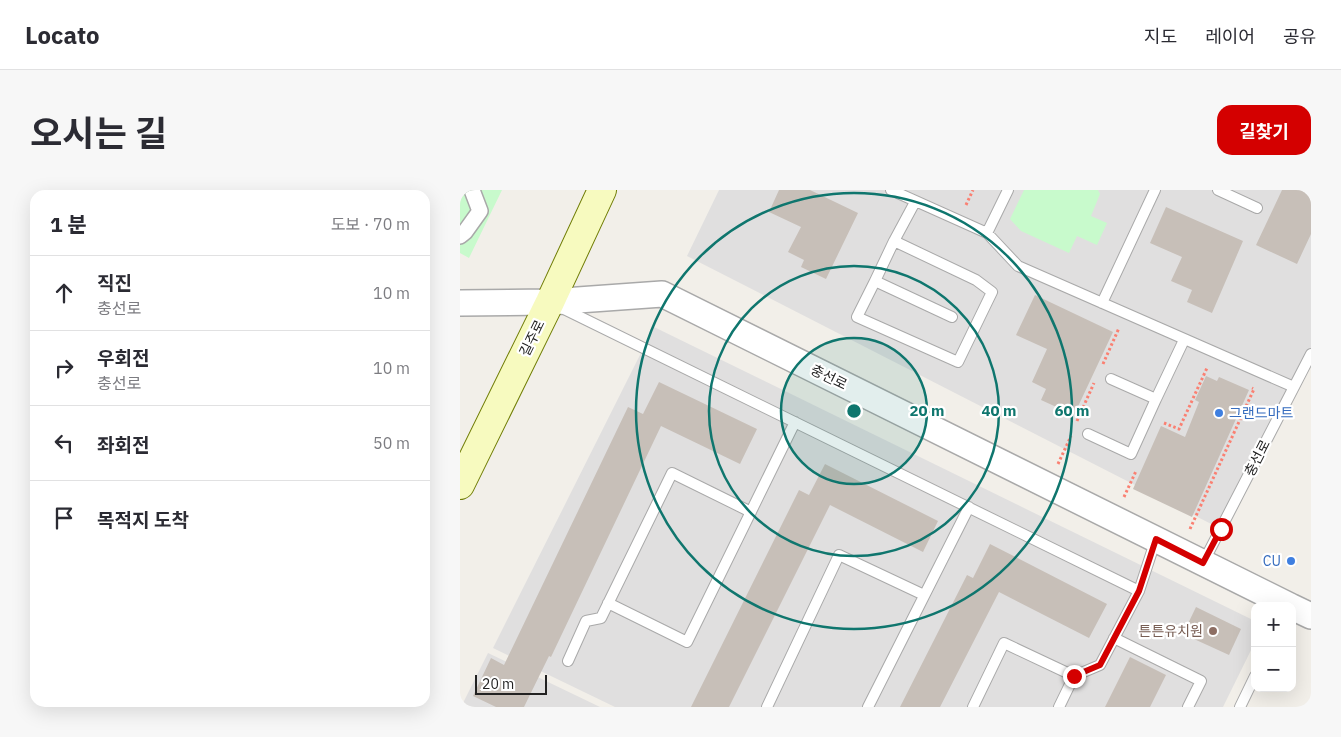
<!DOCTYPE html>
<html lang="ko">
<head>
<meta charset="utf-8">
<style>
  body { margin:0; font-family:"IBM Plex Sans","Noto Sans KR",sans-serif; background:#f7f7f7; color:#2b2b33 }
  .controls { position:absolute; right:15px; bottom:15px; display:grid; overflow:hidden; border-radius:10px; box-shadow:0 5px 20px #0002 }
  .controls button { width:45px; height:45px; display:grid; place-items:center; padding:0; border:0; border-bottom:1px solid #e1e1e2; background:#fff; color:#2b2b33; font:25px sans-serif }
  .scale { position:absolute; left:15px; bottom:12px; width:72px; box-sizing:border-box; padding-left:5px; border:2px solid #222; border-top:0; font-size:14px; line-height:18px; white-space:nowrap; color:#222; -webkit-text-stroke:4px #fff; paint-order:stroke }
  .stop { position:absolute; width:15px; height:15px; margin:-11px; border:4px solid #d40000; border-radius:50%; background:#fff }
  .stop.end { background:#d40000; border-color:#fff; box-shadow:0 1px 5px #0008 }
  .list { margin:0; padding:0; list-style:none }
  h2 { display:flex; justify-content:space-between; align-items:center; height:65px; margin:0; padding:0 20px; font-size:21px }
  h2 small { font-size:16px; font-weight:400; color:#7c7c81 }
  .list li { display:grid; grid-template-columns:32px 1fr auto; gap:15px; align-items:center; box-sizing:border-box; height:75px; padding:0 20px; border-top:1px solid #e1e1e2 }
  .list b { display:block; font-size:19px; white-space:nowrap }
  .list p { margin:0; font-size:16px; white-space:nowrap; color:#7c7c81 }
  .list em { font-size:16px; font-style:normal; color:#7c7c81 }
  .icon { flex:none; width:28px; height:28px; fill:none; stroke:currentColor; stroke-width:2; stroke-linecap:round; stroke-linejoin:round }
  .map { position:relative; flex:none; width:851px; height:517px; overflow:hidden; border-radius:15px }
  header { display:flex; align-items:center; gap:30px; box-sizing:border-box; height:70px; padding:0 25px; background:#fff; border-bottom:1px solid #e1e1e2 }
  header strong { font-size:24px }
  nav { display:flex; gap:28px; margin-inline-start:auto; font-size:18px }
  .intro { display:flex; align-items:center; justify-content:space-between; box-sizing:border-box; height:120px; padding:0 30px }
  h1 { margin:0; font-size:35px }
  .button { padding:12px 22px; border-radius:15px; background:#d40000; color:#fff; font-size:18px; font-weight:700 }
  main { display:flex; gap:30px; padding:0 30px }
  aside { flex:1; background:#fff; border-radius:15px; box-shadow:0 5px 20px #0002 }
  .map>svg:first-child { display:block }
  .residential { fill:#e0dfdf }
  .park { fill:#c8facc }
  .building { fill:#c7bfb8 }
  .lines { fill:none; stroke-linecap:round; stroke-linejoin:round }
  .service-casing { stroke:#a9a9a9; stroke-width:12 }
  .pedestrian-casing { stroke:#a9a9a9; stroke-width:18 }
  .tertiary-casing { stroke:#a9a9a9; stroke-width:28 }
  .secondary-casing { stroke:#707d05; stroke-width:30 }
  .path { stroke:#fa8072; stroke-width:3; stroke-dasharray:2.5 2.5; stroke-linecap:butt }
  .service { stroke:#fff; stroke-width:10 }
  .pedestrian { stroke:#fff; stroke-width:15 }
  .tertiary { stroke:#fff; stroke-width:25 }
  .secondary { stroke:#f7fabf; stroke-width:28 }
  .route { stroke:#d40000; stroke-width:6 }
  .ring { fill:none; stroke:#0f766e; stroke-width:2.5 }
  .shop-dot { fill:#3f7fe0; stroke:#fff; stroke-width:2 }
  .education-dot { fill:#8d6e63; stroke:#fff; stroke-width:2 }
  .labels { text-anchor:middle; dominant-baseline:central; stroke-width:4.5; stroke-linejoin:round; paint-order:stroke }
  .street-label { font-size:14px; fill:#222; stroke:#fff }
  .shop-label { font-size:14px; fill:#366cbe; stroke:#fff; text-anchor:start }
  .education-label { font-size:14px; fill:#785e54; stroke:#fff; text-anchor:end }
  .centre { fill:#0f766e; stroke:#fff; stroke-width:2.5 }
  .ring-label { font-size:15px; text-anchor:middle; font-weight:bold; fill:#0f766e; stroke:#fff; stroke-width:4.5; stroke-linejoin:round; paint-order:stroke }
</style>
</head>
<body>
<header>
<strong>Locato</strong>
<nav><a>지도</a><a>레이어</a><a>공유</a></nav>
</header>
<div class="intro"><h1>오시는 길</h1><a class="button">길찾기</a></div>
<main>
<aside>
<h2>1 분<small>도보 · 70 m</small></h2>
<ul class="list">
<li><svg class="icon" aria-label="ahead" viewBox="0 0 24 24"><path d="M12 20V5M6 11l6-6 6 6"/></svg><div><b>직진</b><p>충선로</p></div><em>10 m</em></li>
<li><svg class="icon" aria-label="right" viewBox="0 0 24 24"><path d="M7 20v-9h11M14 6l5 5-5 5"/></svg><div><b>우회전</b><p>충선로</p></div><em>10 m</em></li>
<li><svg class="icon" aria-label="left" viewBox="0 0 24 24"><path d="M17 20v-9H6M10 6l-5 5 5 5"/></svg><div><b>좌회전</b></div><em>50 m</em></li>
<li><svg class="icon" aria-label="arrive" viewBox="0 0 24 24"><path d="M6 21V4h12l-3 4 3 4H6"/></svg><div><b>목적지 도착</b></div></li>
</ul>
</aside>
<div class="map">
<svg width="851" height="517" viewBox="0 0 851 517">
  <rect width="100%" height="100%" fill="#f2efe9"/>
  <path class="residential" d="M259,0H851V163L761,339L227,66Z
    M194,137L795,431V452L763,517H155L33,458Z
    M28,463L140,517H1Z"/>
  <path class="park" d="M0,0H42L9,68L0,63Z
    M564,0H638L640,4L631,26L647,33L637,55L617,46L609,63L561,41L550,29Z"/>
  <path class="building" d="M319,0H350L398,23L366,89L341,77L344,70L328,62L341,37L309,22Z
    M822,0H851V44L837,74L796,55Z
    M706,17L783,51L752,123L727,112L732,100L711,91L722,67L690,53Z
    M575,105L653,142L614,225L581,210L586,199L572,192L587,159L556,145Z
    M746,186L757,191L759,187L789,200L732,327L673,299L701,236L725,247L739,212L735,210Z
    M199,192L297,239L280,274L201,236L91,467L89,466L64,517H36L13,506L31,468L44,475L168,217L183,224Z
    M365,274L478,331L463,362L370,315L269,517H231L339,300L349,305Z
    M530,354L647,414L629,448L539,402L480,517H440L507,385L513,388Z
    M736,417L781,439L769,465L723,444Z
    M670,467L706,485L690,517H645Z"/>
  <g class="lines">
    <defs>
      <path id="service" d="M431,0L527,43L558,76L834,197
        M758,0L797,18
        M527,43L548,0
        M434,51L455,12
        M415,91L434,51L516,90L532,102L498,172L397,127L415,91L492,127
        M642,113L695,0
        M102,118L679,401
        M696,209L724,150
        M628,244L671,264L696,209L651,189
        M743,373L851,164
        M148,413L227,452L335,232
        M654,448L741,491L728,517
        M108,471L126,431L141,428L212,283L291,322
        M307,517L379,365L464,405
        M408,517L509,317
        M513,517L544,453L614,486
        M599,517L614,486L640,475L679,401L696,349
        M780,517L795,486"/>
      <path id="pedestrian" d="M0,46L5,42L20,21L12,0"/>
      <path id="tertiary" d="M0,113L90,112L202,104L830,416
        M832,417L851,426"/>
      <path id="secondary" d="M0,295L90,112L142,0"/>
    </defs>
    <use href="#service" class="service-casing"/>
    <use href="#pedestrian" class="pedestrian-casing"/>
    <use href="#tertiary" class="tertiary-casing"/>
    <use href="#secondary" class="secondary-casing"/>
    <path class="path" d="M506,15L513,0
      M643,174L659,138
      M617,231L634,193
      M704,233L719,239L747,178
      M598,274L611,246
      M664,307L676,281
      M730,339L794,199L792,198"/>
    <use href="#service" class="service"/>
    <use href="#pedestrian" class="pedestrian"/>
    <use href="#tertiary" class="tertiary"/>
    <use href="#secondary" class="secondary"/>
  </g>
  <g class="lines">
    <path class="route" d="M614,486L640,475L679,401L696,349L743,373L761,339"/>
  </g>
  <circle cx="394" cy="221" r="73" fill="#0f766e" fill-opacity=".12"/>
  <g class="ring">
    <circle cx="394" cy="221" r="73"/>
    <circle cx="394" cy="221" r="145"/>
    <circle cx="394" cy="221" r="218"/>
  </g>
  <g class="shop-dot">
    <circle cx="759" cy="223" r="5"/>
    <circle cx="831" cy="371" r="5"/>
  </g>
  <circle class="education-dot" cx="753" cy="441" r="5"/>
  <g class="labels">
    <g class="street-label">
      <text transform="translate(72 148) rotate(-64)">길주로</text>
      <text transform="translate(369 187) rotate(26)">충선로</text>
      <text transform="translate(797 268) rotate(-63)">충선로</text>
    </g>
    <g class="shop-label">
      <text x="769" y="223">그랜드마트</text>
      <text x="821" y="371" text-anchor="end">CU</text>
    </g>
    <g class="education-label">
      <text x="743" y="441">튼튼유치원</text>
    </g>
  </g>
  <circle cx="394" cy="221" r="8" class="centre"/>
  <g class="ring-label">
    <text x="467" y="226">20 m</text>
    <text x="539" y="226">40 m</text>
    <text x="612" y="226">60 m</text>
  </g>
</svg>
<div class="controls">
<button>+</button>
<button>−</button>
</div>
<div class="scale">20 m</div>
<div class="stop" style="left:761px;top:339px"></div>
<div class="stop end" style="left:614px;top:486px"></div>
</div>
</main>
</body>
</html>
